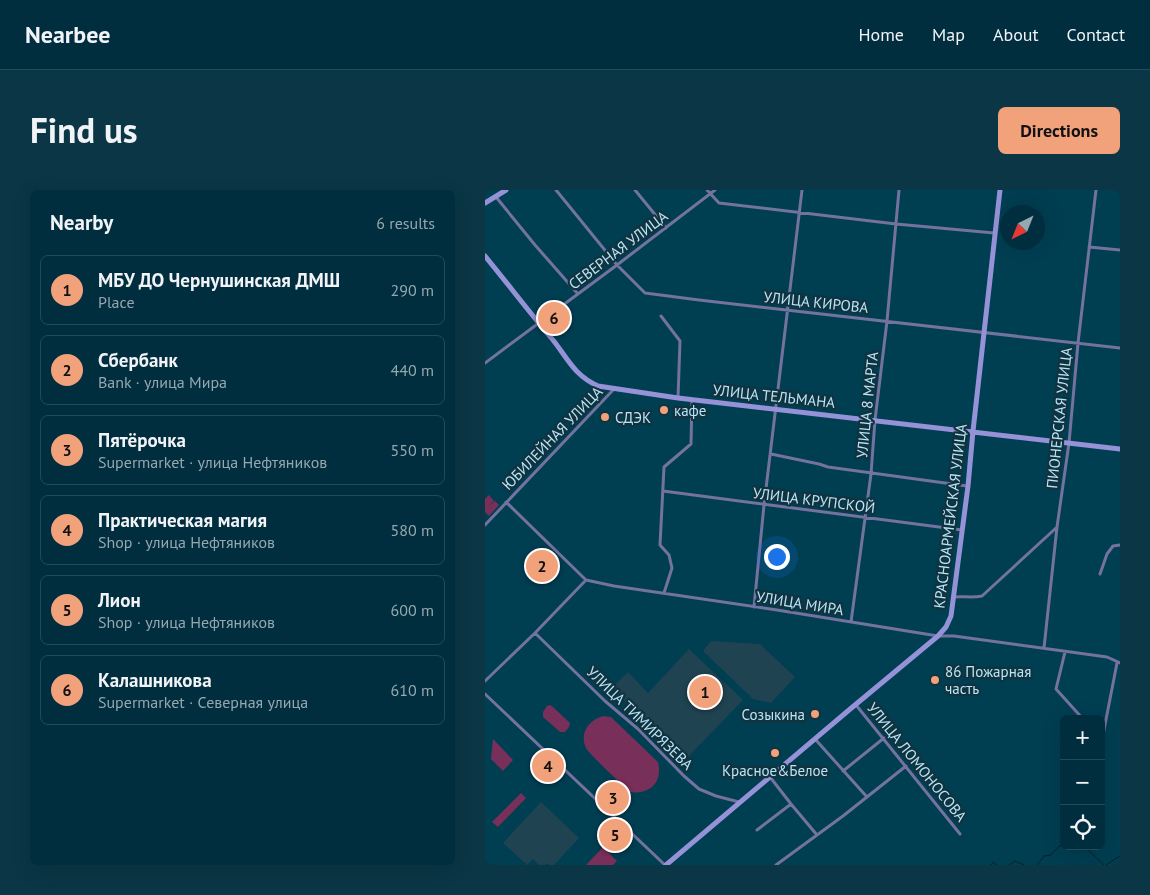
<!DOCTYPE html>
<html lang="en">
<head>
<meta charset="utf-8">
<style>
  body { margin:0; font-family:"PT Sans",sans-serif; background:#0a3645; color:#f1f3f6 }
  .controls { position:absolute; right:15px; bottom:15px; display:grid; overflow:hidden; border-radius:8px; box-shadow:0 5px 20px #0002 }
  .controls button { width:45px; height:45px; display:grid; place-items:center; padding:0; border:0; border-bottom:1px solid #224a58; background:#002e3e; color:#f1f3f6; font:25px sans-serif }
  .compass { position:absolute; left:515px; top:15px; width:45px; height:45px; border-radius:50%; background:#002e3e; box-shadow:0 5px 20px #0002; rotate:223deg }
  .you { position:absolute; left:291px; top:366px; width:18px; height:18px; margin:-12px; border:4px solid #fff; border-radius:50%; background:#1a73e8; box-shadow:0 0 0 8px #1a73e833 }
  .badge { display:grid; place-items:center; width:32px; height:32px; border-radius:50%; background:#f1a27b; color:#111; font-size:16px; font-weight:700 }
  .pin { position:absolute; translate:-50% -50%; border:2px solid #fff; box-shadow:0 1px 5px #0006 }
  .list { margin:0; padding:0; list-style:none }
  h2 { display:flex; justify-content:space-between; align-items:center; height:65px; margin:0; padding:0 20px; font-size:21px }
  h2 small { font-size:16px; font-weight:400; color:#95a8b0 }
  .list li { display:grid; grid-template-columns:32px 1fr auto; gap:15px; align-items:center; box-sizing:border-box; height:70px; margin:0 10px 10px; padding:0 10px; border:1px solid #224a58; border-radius:8px }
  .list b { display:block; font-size:19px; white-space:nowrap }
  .list p { margin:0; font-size:16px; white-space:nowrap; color:#95a8b0 }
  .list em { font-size:16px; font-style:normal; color:#95a8b0 }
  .icon { flex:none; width:28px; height:28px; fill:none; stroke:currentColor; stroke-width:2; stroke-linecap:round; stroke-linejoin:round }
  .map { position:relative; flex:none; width:635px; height:675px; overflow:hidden; border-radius:8px }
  header { display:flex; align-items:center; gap:30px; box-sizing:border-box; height:70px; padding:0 25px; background:#002e3e; border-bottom:1px solid #224a58 }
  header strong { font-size:24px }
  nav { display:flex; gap:28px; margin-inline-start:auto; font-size:18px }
  .intro { display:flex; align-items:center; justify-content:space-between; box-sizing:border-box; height:120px; padding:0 30px }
  h1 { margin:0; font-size:35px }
  .button { padding:12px 22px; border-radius:8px; background:#f1a27b; color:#111; font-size:18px; font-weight:700 }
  main { display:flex; gap:30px; padding:0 30px }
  aside { flex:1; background:#002e3e; border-radius:8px; box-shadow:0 5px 20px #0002 }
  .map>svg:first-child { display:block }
  .built { fill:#204351 }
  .green { fill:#782f5a }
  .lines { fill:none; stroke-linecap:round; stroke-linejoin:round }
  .stream { stroke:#0c2028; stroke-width:1 }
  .street { stroke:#74729e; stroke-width:3 }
  .secondary { stroke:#9692d8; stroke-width:5 }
  .poi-dot { fill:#f1a27b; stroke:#12323e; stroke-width:2 }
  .labels { text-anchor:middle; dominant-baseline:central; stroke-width:4.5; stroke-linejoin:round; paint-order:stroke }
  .street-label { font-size:15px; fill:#b7e5f9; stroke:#12323e }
  .poi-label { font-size:15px; fill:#b7e5f9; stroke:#12323e; text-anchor:start }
</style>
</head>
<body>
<header>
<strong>Nearbee</strong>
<nav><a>Home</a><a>Map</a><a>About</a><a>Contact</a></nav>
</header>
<div class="intro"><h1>Find us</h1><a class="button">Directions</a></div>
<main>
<aside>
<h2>Nearby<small>6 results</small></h2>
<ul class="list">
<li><span class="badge">1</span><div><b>МБУ ДО Чернушинская ДМШ</b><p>Place</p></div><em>290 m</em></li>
<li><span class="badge">2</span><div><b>Сбербанк</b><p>Bank · улица Мира</p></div><em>440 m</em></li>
<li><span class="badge">3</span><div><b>Пятёрочка</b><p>Supermarket · улица Нефтяников</p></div><em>550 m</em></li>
<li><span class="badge">4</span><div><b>Практическая магия</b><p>Shop · улица Нефтяников</p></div><em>580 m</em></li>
<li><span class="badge">5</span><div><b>Лион</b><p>Shop · улица Нефтяников</p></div><em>600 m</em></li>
<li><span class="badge">6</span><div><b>Калашникова</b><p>Supermarket · Северная улица</p></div><em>610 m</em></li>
</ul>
</aside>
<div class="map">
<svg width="635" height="675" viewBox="0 0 635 675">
  <rect width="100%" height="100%" fill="#003e52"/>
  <path class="built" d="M226,451L275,454L310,487L286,513L268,509L218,461Z
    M204,459L258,510L199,571L127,498L143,482L163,503Z
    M56,612L94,648L69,675H64L62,673L60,675H54L48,669L42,675L18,653Z"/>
  <path class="green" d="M4,305L9,311L2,317L10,311L14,315L4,326L0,322V309Z
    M65,515L68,517L85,533L84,537L80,542H75L58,527V522L62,516Z
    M118,526L126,527L173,572C178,592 165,605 145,602C138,595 102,563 100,556C95,541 105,530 118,526Z
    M8,549L28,570L18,581L6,569Z
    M36,603L41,608L13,637L7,632Z
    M118,657L132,671L128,675H101Z"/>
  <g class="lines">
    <path class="stream" d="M585,656L600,657L619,675
      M506,675L508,672L512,675
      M524,675L530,671L539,675
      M552,675L559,666L566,665L574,656H579
      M621,675L635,666"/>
    <path class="street" d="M71,0L132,75L160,103L214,110L635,158
      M150,0L181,38
      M222,0L234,13L411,34L509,43
      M11,7L50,55L93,104
      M604,57L635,60
      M176,126L195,151L193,208
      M0,173L132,75L230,0
      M286,264L334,274L343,277L482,296
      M178,301L477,340
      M21,312L101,390L129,396L292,420L453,446H469L622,467L635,473
      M0,335L129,199
      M615,384L622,364L628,356L635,355
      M179,403L187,378L184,365L175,355L179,277L206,254L207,210
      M468,407C478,406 487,408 497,406L571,338
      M269,417L279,315L317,0
      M366,432L386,284L390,230L402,131L414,0
      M50,443L120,511L153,539L199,586L214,599L231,606L254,612
      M559,458L572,337L584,253L593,153L611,0
      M580,462L571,499L598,529
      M0,491L50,443L101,390
      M0,504L180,675
      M371,515L475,644
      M616,545H618L632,473
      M330,549L382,607
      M358,581L399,548
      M285,587L306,614L332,645
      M272,640L306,614
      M291,675L358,626L421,576"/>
    <path class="secondary" d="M0,13L21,0
      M0,66C23,94 45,123 68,150C83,169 89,185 113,196L193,208L635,259
      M181,675L364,520L453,446L461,437L466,426L483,296L488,241L515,0"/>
  </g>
  <g class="poi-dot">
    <circle cx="179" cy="220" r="5"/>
    <circle cx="120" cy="227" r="5"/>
    <circle cx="450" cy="490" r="5"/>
    <circle cx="330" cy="524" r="5"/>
    <circle cx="290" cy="563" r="5"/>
  </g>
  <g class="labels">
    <g class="street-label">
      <text transform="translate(133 60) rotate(-37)">СЕВЕРНАЯ УЛИЦА</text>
      <text transform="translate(331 112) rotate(6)">УЛИЦА КИРОВА</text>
      <text transform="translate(289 206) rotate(6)">УЛИЦА ТЕЛЬМАНА</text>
      <text transform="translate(382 215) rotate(-84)">УЛИЦА 8 МАРТА</text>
      <text transform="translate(574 228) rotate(-84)">ПИОНЕРСКАЯ УЛИЦА</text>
      <text transform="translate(67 248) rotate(-46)">ЮБИЛЕЙНАЯ УЛИЦА</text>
      <text transform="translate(329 310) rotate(7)">УЛИЦА КРУПСКОЙ</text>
      <text transform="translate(465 326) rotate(-83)">КРАСНОАРМЕЙСКАЯ УЛИЦА</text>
      <text transform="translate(315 413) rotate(9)">УЛИЦА МИРА</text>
      <text transform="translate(155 528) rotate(44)">УЛИЦА ТИМИРЯЗЕВА</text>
      <text transform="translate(432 572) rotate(51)">УЛИЦА ЛОМОНОСОВА</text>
    </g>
    <g class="poi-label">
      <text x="189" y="220">кафе</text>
      <text x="130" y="227">СДЭК</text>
      <text x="460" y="481">86 Пожарная<tspan x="460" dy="17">часть</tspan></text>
      <text x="320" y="524" text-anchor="end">Созыкина</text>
      <text x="290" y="580" text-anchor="middle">Красное&amp;Белое</text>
    </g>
  </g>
</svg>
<div class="controls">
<button>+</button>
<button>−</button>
<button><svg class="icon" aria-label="locate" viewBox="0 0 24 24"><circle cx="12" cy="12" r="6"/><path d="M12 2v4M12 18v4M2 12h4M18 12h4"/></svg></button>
</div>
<svg class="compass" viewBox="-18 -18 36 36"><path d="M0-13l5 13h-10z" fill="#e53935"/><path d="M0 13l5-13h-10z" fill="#95a8b0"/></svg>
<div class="you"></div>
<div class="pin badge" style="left:220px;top:502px">1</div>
<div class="pin badge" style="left:57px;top:376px">2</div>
<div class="pin badge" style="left:128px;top:608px">3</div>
<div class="pin badge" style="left:63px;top:576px">4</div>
<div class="pin badge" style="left:130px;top:645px">5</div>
<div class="pin badge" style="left:69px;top:128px">6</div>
</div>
</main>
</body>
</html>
